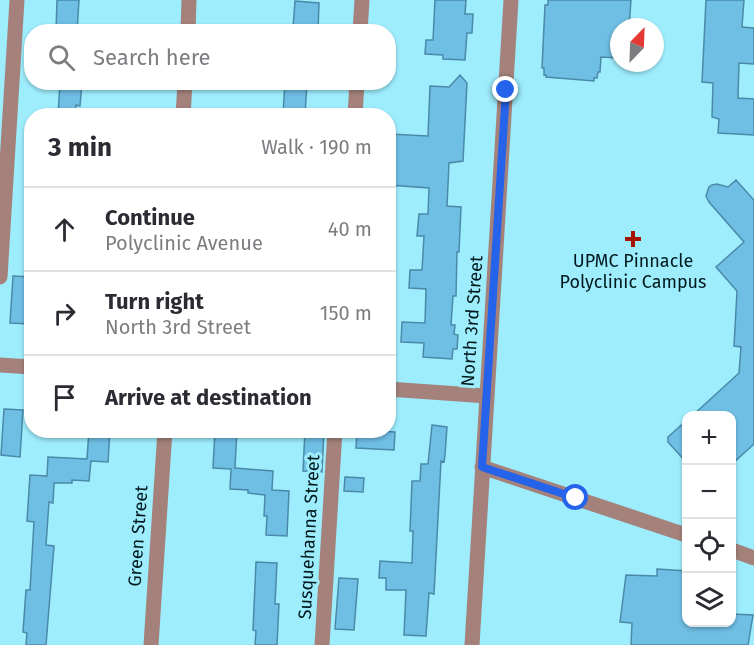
<!DOCTYPE html>
<html lang="en">
<head>
<meta charset="utf-8">
<style>
  body { margin:0; font-family:"Fira Sans",sans-serif; background:#f2f2f3; color:#2b2b33 }
  .controls { position:absolute; right:18px; bottom:18px; display:grid; overflow:hidden; border-radius:12px; box-shadow:0 2px 4px #0004 }
  .controls button { width:54px; height:54px; display:grid; place-items:center; padding:0; border:0; border-bottom:2px solid #e1e1e2; background:#fff; color:#2b2b33; font:30px sans-serif }
  .compass { position:absolute; left:610px; top:18px; width:54px; height:54px; border-radius:50%; background:#fff; box-shadow:0 2px 4px #0004; rotate:23deg }
  .stop { position:absolute; width:18px; height:18px; margin:-14px; border:4px solid #2563eb; border-radius:50%; background:#fff }
  .stop.end { background:#2563eb; border-color:#fff; box-shadow:0 2px 6px #0008 }
  .list { margin:0; padding:0; list-style:none }
  h2 { display:flex; justify-content:space-between; align-items:center; height:78px; margin:0; padding:0 24px; font-size:26px }
  h2 small { font-size:20px; font-weight:400; color:#7c7c81 }
  .list li { display:grid; grid-template-columns:39px 1fr auto; gap:18px; align-items:center; box-sizing:border-box; height:84px; padding:0 24px; border-top:2px solid #e1e1e2 }
  .list b { display:block; font-size:22px; white-space:nowrap }
  .list p { margin:0; font-size:20px; white-space:nowrap; color:#7c7c81 }
  .list em { font-size:20px; font-style:normal; color:#7c7c81 }
  .icon { flex:none; width:33px; height:33px; fill:none; stroke:currentColor; stroke-width:2; stroke-linecap:round; stroke-linejoin:round }
  .map { position:relative; flex:none; width:754px; height:645px; overflow:hidden }
  .search { position:absolute; background:#fff; box-shadow:0 2px 4px #0004; left:24px; top:24px; width:372px; height:66px; display:flex; align-items:center; gap:15px; box-sizing:border-box; padding:0 21px; border-radius:24px; color:#7c7c81; font-size:22px }
  .panel { position:absolute; background:#fff; box-shadow:0 2px 4px #0004; left:24px; top:108px; width:372px; height:330px; border-radius:24px }
  .map>svg:first-child { display:block }
  .building { fill:#6fbee4; stroke:#4a8aa8; stroke-width:1.5 }
  .lines { fill:none; stroke-linecap:round; stroke-linejoin:round }
  .street { stroke:#a4827b; stroke-width:15 }
  .route { stroke:#2563eb; stroke-width:8 }
  .poi-dot { fill:#a61301; stroke:#9eedfd; stroke-width:2 }
  .labels { text-anchor:middle; dominant-baseline:central; stroke-width:6; stroke-linejoin:round; paint-order:stroke }
  .poi-label { font-size:18px; fill:#01181d; stroke:#9eedfd }
  .street-label { font-size:18px; fill:#01181d; stroke:#9eedfd }
</style>
</head>
<body>
<div class="map">
<svg width="754" height="645" viewBox="0 0 754 645">
  <rect width="100%" height="100%" fill="#9eedfd"/>
  <path class="building" d="M57,0H79L77,32H56Z
    M435,0H466L465,14H473L472,33H467L465,60L443,59V55L425,54L426,40H433Z
    M548,0H631L629,27H619V58L601,57L600,72H598L597,78H594V81L546,77V75H544V68H542L545,5H548Z
    M706,0H744L742,27L754,28V64L739,63L738,98L754,99V135L718,133L719,119L712,117L713,83L702,82Z
    M295,1L319,3L318,32H296V28H293Z
    M460,75L467,83L463,161L449,163L447,206L461,207L459,252H457L456,296H453L451,325H455L454,334L458,335L457,349H453L452,359L423,357L424,343L401,342L402,322L425,323L426,289L409,288L410,270H422L424,236H417L419,214H428L429,188L388,185L389,134L428,136L430,86L449,87Z
    M60,82H82L80,106L76,105V116H58Z
    M285,82H307L305,116L283,115Z
    M736,180L754,200V444L732,464V416H692L739,373L741,347L734,346L737,291L716,267L744,242L709,202L706,196L709,187L712,185L717,184L728,187Z
    M13,276L32,277L30,324L10,323Z
    M4,409L23,410L20,457L1,455Z
    M687,420V463L668,442V437Z
    M432,425L447,427L445,455L444,462L441,461L434,594L429,593L426,636L404,635L406,590H386V578H379L380,561L412,563L413,531H410L412,481H420L421,464H428Z
    M89,430H110L108,462L91,461L89,481L72,480V483H54L53,503L49,502L46,545L54,546L46,645H26L27,633L23,632L26,590H30L34,522L27,521L30,475L47,476L48,457L87,459Z
    M215,430H237L235,468L273,471L272,490L289,491L287,536L266,535L267,516H264L265,495L248,493V490L230,489L231,469L213,468Z
    M305,430H324L322,472L303,471Z
    M357,430L395,432L394,450L356,448Z
    M345,477L364,478L363,492L344,491Z
    M256,562L277,563L275,604H279L277,645H255L256,631L253,630Z
    M657,569L687,571V622H732V614L753,615L748,645H631L632,623L620,622L626,575L657,576Z
    M339,578L358,579L354,630L335,629Z"/>
  <g class="lines">
    <path class="street" d="M188,32L189,0
      M360,32L362,0
      M183,116L185,82
      M355,116L357,82
      M0,277L17,0
      M0,365L32,367
      M388,389L487,396
      M482,467L686,535
      M732,550L754,558
      M151,645L165,430
      M322,645L335,430
      M472,645L511,0"/>
  </g>
  <g class="lines">
    <path class="route" d="M506,90L482,467L576,498"/>
  </g>
  <path class="poi-dot" d="M630 230h6v6h6v6h-6v6h-6v-6h-6v-6h6z"/>
  <g class="labels">
    <g class="poi-label">
      <text x="633" y="261">UPMC Pinnacle<tspan x="633" dy="21">Polyclinic Campus</tspan></text>
    </g>
    <g class="street-label">
      <text transform="translate(472 321) rotate(-86)">North 3rd Street</text>
      <text transform="translate(138 536) rotate(-86)">Green Street</text>
      <text transform="translate(309 537) rotate(-87)">Susquehanna Street</text>
    </g>
  </g>
</svg>
<div class="controls">
<button>+</button>
<button>−</button>
<button><svg class="icon" aria-label="locate" viewBox="0 0 24 24"><circle cx="12" cy="12" r="6"/><path d="M12 2v4M12 18v4M2 12h4M18 12h4"/></svg></button>
<button><svg class="icon" aria-label="layers" viewBox="0 0 24 24"><path d="M12 4l9 5-9 5-9-5zM3 14l9 5 9-5"/></svg></button>
</div>
<svg class="compass" viewBox="-18 -18 36 36"><path d="M0-13l5 13h-10z" fill="#e53935"/><path d="M0 13l5-13h-10z" fill="#7c7c81"/></svg>
<div class="stop" style="left:576px;top:498px"></div>
<div class="stop end" style="left:506px;top:90px"></div>
<div class="search"><svg class="icon" aria-label="search" viewBox="0 0 24 24"><circle cx="10" cy="10" r="6"/><path d="M15 15l6 6"/></svg>Search here</div>
<section class="panel">
<h2>3 min<small>Walk · 190 m</small></h2>
<ul class="list">
<li><svg class="icon" aria-label="ahead" viewBox="0 0 24 24"><path d="M12 20V5M6 11l6-6 6 6"/></svg><div><b>Continue</b><p>Polyclinic Avenue</p></div><em>40 m</em></li>
<li><svg class="icon" aria-label="right" viewBox="0 0 24 24"><path d="M7 20v-9h11M14 6l5 5-5 5"/></svg><div><b>Turn right</b><p>North 3rd Street</p></div><em>150 m</em></li>
<li><svg class="icon" aria-label="arrive" viewBox="0 0 24 24"><path d="M6 21V4h12l-3 4 3 4H6"/></svg><div><b>Arrive at destination</b></div></li>
</ul>
</section>
</div>
</body>
</html>
